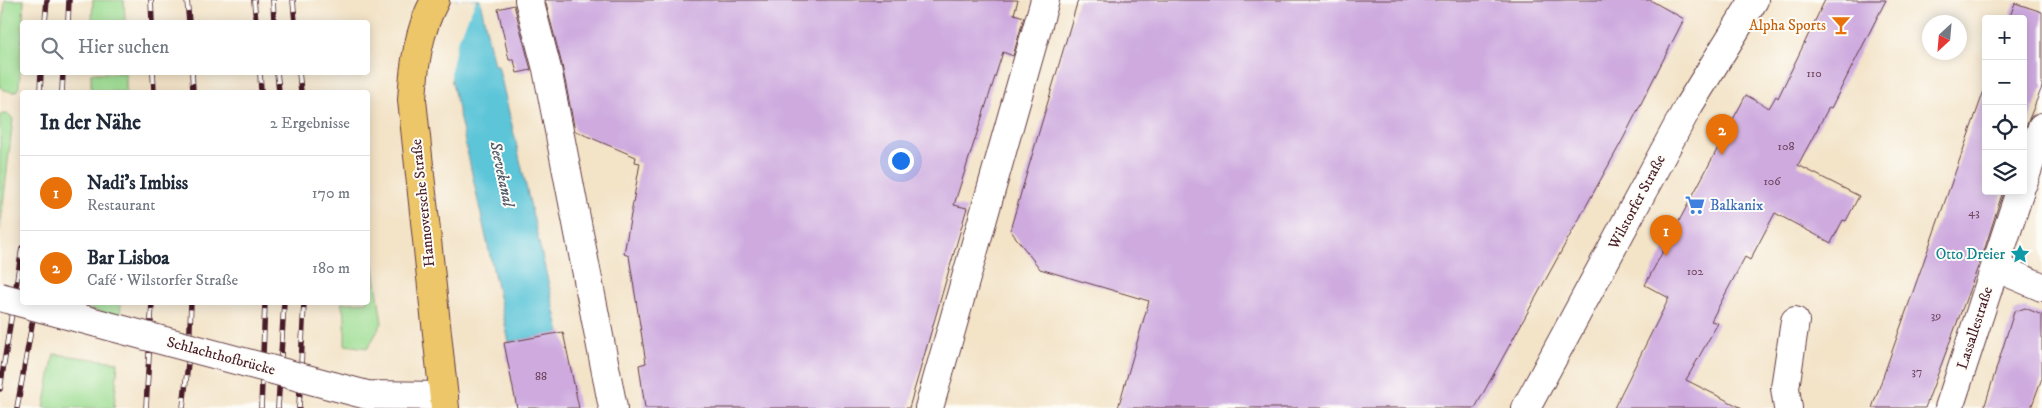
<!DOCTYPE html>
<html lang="de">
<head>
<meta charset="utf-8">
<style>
  body { margin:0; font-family:"IM FELL DW Pica",serif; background:#f2f2f3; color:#1f2937 }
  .controls { position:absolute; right:15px; top:15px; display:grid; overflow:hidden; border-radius:5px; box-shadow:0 2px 12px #0003 }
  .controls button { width:45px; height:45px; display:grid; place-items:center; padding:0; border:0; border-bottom:1px solid #e0e1e3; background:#fff; color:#1f2937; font:25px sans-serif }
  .compass { position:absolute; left:1922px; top:15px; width:45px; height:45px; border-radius:50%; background:#fff; box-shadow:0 2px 12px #0003; rotate:206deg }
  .you { position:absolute; left:900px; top:160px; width:18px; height:18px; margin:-12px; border:4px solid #fff; border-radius:50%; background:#1a73e8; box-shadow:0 0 0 8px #1a73e833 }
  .badge { display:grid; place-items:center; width:32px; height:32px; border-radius:50%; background:#1a73e8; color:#fff; font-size:16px; font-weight:700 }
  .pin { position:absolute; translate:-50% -41px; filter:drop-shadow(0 1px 2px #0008) }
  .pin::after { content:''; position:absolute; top:26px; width:18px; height:15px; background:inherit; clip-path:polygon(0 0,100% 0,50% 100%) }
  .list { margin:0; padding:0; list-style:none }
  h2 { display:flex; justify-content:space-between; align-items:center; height:65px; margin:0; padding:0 20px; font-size:21px }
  h2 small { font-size:16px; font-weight:400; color:#747a83 }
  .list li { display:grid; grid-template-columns:32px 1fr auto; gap:15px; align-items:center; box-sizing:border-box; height:75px; padding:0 20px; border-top:1px solid #e0e1e3 }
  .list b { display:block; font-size:19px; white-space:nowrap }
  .list p { margin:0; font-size:16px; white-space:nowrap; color:#747a83 }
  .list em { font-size:16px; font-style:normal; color:#747a83 }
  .icon { flex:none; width:28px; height:28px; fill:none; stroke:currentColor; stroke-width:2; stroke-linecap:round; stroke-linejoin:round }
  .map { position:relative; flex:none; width:2042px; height:408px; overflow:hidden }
  .search { position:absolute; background:#fff; box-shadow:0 2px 12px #0003; left:20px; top:20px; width:350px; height:55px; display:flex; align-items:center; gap:12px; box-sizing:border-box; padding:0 18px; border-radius:5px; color:#747a83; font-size:19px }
  .panel { position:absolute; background:#fff; box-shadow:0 2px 12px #0003; left:20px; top:90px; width:350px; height:215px; border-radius:5px }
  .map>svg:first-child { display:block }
  .green { fill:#9edd93; stroke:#747e5f }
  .water { fill:#5cc5d8; stroke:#537282 }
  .pier { fill:#f3e3c7 }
  .building { fill:#ceaadf }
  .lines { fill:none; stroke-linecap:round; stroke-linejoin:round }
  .minor-casing { stroke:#633c42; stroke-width:30 }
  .major-casing { stroke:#633c42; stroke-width:30 }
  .minor { stroke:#fff; stroke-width:28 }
  .major { stroke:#ecc669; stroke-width:28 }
  .rail-casing { stroke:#4a1f2b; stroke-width:5.5 }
  .rail { stroke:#fdfcf7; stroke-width:4; stroke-dasharray:11; stroke-linecap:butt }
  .minor-bridge-casing { stroke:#633c42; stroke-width:30; stroke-linecap:butt }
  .minor-bridge { stroke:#fff; stroke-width:28 }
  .labels { text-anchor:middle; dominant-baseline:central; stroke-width:4; stroke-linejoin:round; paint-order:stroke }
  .number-label { font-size:12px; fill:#6b4258 }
  .food-label { font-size:15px; fill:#c56008; stroke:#fdfcf7; text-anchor:end }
  .street-label { font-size:15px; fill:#4a1f2b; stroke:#fdfcf7 }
  .shop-label { font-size:15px; fill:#366cbe; stroke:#fdfcf7; text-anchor:start }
  .culture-label { font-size:15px; fill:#0d838f; stroke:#fdfcf7; text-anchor:end }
  .water-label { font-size:16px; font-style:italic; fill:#505968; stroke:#fdfcf7 }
</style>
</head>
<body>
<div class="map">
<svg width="2042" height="408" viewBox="0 0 2042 408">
  <rect width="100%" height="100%" fill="#fdfcf7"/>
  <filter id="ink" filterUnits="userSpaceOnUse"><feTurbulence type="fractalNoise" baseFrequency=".02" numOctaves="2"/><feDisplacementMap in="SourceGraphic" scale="10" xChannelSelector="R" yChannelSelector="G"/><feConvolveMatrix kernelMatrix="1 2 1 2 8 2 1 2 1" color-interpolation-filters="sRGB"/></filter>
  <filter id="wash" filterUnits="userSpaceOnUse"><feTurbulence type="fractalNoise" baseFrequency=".0096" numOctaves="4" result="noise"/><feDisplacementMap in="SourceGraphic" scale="20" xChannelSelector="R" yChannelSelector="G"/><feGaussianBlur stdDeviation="1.12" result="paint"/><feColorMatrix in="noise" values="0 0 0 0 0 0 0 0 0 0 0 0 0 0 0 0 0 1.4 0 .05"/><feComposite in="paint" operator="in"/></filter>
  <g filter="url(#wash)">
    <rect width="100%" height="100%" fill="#f3e3c7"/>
    <path class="green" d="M5,0H24L19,88L15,92L4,90L0,87V54Z
      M93,0H124L125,22H92Z
      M91,73H126V92H91Z
      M2,114H8L13,119L0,230V115Z
      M368,228L382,323L368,348L345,345V317L341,303L368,302Z
      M66,302L121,303L120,317Z
      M54,354L118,362L114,408H44Z"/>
    <path class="water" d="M437,0H480L494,65H498L560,333L509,342L451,78Z"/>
    <path class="pier" d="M434,0H476L457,43L451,71V90Z"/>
    <g id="blocks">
      <path class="building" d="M545,0H1018L1014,14L1024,17L1013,56L1003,52L954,205L967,208L909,408H645L639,365L646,363L629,256L624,254L640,163L635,162L636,157L575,131L562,65Z
        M1078,0H1650L1684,19L1623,139L1475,408H1118L1149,301L1040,269L1010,230Z
        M1825,0H1886L1831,108L1829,107L1798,165L1859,196L1846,221L1843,220L1831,243L1775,213L1750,260L1745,257L1711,321L1718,323L1686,380L1742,408H1614L1669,298L1645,285L1746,95L1769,108L1776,96L1778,98Z
        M2015,3L2042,12V87L2023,134V19H2009Z
        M514,5L531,70L517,73L514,60H509L498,9Z
        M1986,85V191H2003L1984,251L1925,408H1872Z
        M2025,308L2042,315V378L2031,408H1984L2014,312Z
        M563,332L579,408H517L504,343Z"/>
    </g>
  </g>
  <g filter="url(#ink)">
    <use href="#blocks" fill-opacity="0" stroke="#633c42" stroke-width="1"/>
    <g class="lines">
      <defs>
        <path id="minor" d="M529,0L547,69L613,408
          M2023,183L2042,127
          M1995,267L2042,287
          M333,386L367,395L444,396
          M929,408L1045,0
          M1526,408L1689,105L1754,0
          M1788,408L1785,388L1795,321
          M1949,408L2020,191"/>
        <path id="major" d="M435,0C418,32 414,65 412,100L445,408"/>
      </defs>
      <use href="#minor" class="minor-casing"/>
      <use href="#major" class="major-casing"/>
      <use href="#minor" class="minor"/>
      <use href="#major" class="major"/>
      <defs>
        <path id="rail" d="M151,0L152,22
          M187,0L189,22
          M254,0L256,22
          M273,0L274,22
          M293,0L295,22
          M45,22L47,0
          M68,22L69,0
          M153,72L154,92
          M192,72L193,92
          M260,72L261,92
          M277,72L279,92
          M299,72L301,92
          M40,92L41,72
          M62,92L63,72
          M0,389L22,248
          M17,408L36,302
          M146,408L152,302
          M183,408L189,354L191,302
          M261,408L265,302
          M278,408L284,302
          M299,408L304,302"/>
      </defs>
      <use href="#rail" class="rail-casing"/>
      <use href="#rail" class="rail"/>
      <defs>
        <path id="minor-bridge" d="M0,297L333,386"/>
      </defs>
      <use href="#minor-bridge" class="minor-bridge-casing"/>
      <use href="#minor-bridge" class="minor-bridge"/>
    </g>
  </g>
  <defs>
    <symbol id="bar-bare" viewBox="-9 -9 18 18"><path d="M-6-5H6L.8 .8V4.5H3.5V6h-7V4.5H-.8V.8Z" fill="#e8710a" stroke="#fdfcf7" stroke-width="2.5" paint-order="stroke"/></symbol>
    <symbol id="supermarket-bare" viewBox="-9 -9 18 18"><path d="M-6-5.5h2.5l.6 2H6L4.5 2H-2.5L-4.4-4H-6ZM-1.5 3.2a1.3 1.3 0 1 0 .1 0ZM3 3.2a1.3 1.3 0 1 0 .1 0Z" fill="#3f7fe0" stroke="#fdfcf7" stroke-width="2.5" paint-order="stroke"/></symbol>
    <symbol id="sight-bare" viewBox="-9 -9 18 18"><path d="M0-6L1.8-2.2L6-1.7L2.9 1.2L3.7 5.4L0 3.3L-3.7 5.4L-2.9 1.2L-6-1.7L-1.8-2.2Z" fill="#0f9aa8" stroke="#fdfcf7" stroke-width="2.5" paint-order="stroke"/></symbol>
  </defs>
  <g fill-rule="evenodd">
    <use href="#bar-bare" x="1827" y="11" width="28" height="28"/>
    <use href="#supermarket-bare" x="1681" y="191" width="28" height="28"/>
    <use href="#sight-bare" x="2006" y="240" width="28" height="28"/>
  </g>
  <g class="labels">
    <g class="number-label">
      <text x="1814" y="73">110</text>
      <text x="1786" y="146">108</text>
      <text x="1772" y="181">106</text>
      <text x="1974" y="212">43</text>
      <text x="1695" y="271">102</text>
      <text x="1936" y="315">39</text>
      <text x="1917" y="371">37</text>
      <text x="541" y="376">88</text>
    </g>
    <g class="food-label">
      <text x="1826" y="25">Alpha Sports</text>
    </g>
    <g class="street-label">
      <text transform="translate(1637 202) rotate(-62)">Wilstorfer Straße</text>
      <text transform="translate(423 203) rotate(-96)">Hannoversche Straße</text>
      <text transform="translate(1975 328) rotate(-72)">Lassallestraße</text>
      <text transform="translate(221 356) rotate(15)">Schlachthofbrücke</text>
    </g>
    <g class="shop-label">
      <text x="1710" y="205">Balkanix</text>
    </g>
    <g class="culture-label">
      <text x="2005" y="254">Otto Dreier</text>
    </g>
    <g class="water-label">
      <text transform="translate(502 174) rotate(78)">Seevekanal</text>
    </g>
  </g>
</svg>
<div class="controls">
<button>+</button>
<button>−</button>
<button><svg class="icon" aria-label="locate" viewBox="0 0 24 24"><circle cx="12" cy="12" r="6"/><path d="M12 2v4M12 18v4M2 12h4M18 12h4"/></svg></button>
<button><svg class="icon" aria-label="layers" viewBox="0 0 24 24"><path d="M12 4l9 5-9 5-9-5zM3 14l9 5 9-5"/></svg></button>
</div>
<svg class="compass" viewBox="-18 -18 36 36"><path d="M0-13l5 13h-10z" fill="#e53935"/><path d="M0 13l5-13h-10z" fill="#747a83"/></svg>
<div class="you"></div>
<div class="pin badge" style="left:1666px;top:256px;background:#e8710a">1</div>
<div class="pin badge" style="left:1722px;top:155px;background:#e8710a">2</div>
<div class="search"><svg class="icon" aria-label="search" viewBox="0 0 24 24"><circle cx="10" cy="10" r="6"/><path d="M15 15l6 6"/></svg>Hier suchen</div>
<section class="panel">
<h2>In der Nähe<small>2 Ergebnisse</small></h2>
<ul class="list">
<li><span class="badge" style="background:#e8710a">1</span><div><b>Nadi's Imbiss</b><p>Restaurant</p></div><em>170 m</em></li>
<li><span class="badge" style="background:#e8710a">2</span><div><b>Bar Lisboa</b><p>Café · Wilstorfer Straße</p></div><em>180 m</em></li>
</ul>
</section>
</div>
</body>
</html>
